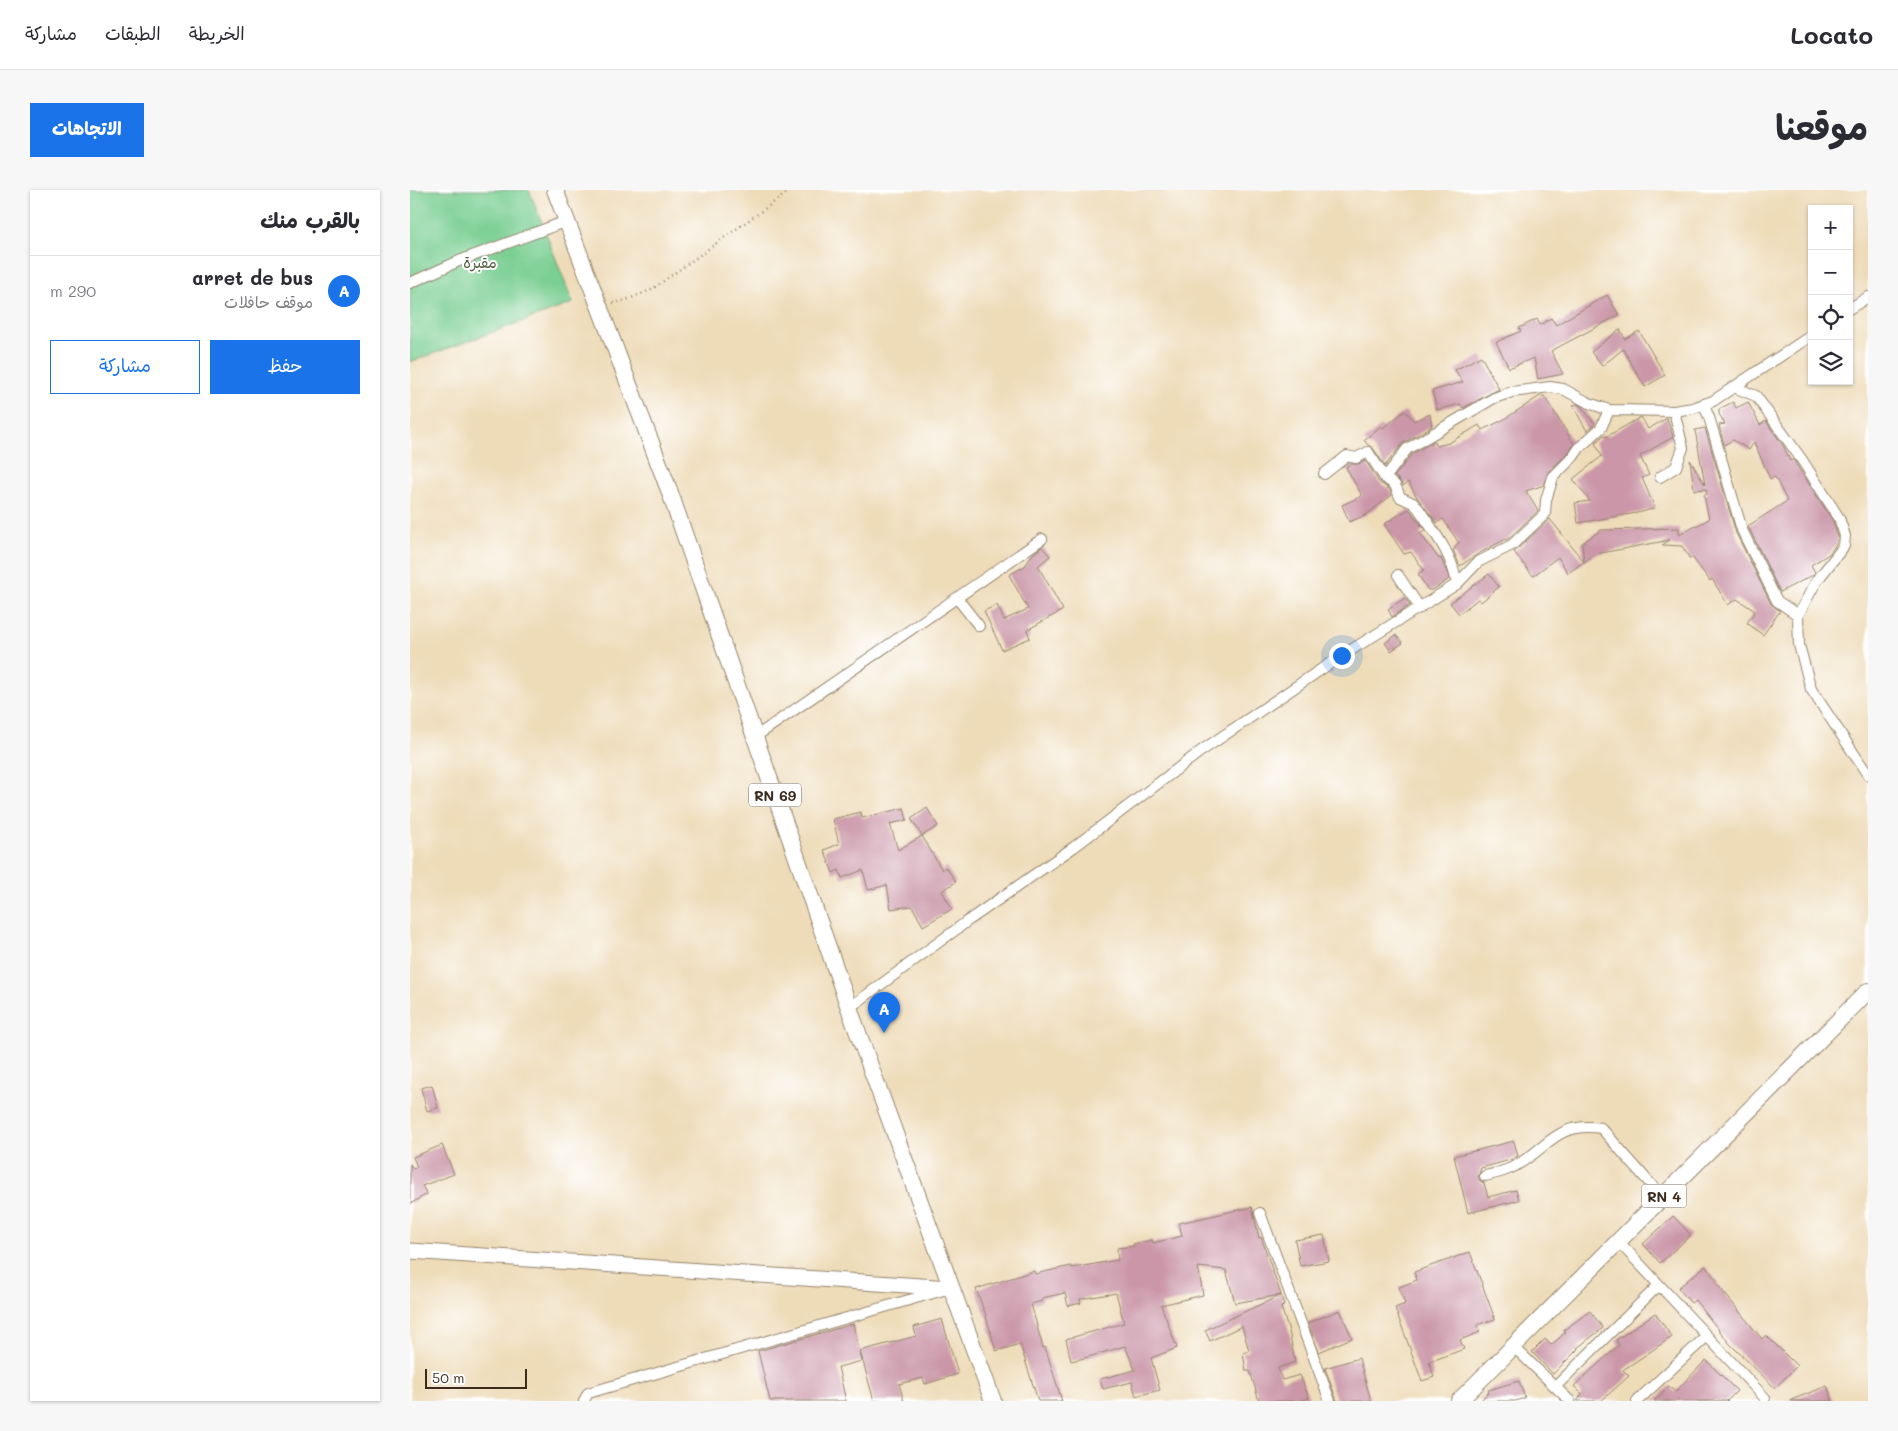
<!DOCTYPE html>
<html lang="ar">
<head>
<meta charset="utf-8">
<style>
  body { margin:0; font-family:Mali,"Playpen Sans Arabic",sans-serif; background:#f7f7f7; color:#2b2b33; direction:rtl }
  .controls { position:absolute; right:15px; top:15px; display:grid; overflow:hidden; border-radius:0px; box-shadow:0 1px 4px #0004 }
  .controls button { width:45px; height:45px; display:grid; place-items:center; padding:0; border:0; border-bottom:1px solid #e1e1e2; background:#fff; color:#2b2b33; font:25px sans-serif }
  .scale { position:absolute; left:15px; bottom:12px; width:102px; box-sizing:border-box; padding-left:5px; border:2px solid #3b2a1e; border-top:0; font-size:14px; line-height:18px; white-space:nowrap; color:#3b2a1e; -webkit-text-stroke:4px #fff; paint-order:stroke }
  .you { position:absolute; left:931px; top:465px; width:18px; height:18px; margin:-12px; border:4px solid #fff; border-radius:50%; background:#1a73e8; box-shadow:0 0 0 8px #1a73e833 }
  .badge { display:grid; place-items:center; width:32px; height:32px; border-radius:50%; background:#1a73e8; color:#fff; font-size:16px; font-weight:700 }
  .pin { position:absolute; translate:-50% -41px; filter:drop-shadow(0 1px 2px #0008) }
  .pin::after { content:''; position:absolute; top:26px; width:18px; height:15px; background:inherit; clip-path:polygon(0 0,100% 0,50% 100%) }
  .list { margin:0; padding:0; list-style:none }
  h2 { display:flex; justify-content:space-between; align-items:center; height:65px; margin:0; padding:0 20px; font-size:21px }
  h2 small { font-size:16px; font-weight:400; color:#7c7c81 }
  .list li { display:grid; grid-template-columns:32px 1fr auto; gap:15px; align-items:center; box-sizing:border-box; height:70px; padding:0 20px; border-top:1px solid #e1e1e2 }
  .list b { display:block; font-size:19px; white-space:nowrap }
  .list p { margin:0; font-size:16px; white-space:nowrap; color:#7c7c81 }
  .list em { font-size:16px; font-style:normal; color:#7c7c81 }
  .actions { display:flex; gap:10px; padding:15px 20px }
  .actions a { flex:1; padding:11px 0; border:1px solid #1a73e8; border-radius:0px; text-align:center; font-size:18px; color:#1a73e8 }
  .actions .main { background:#1a73e8; color:#fff }
  .icon { flex:none; width:28px; height:28px; fill:none; stroke:currentColor; stroke-width:2; stroke-linecap:round; stroke-linejoin:round }
  .map { position:relative; flex:none; width:1458px; height:1211px; overflow:hidden; direction:ltr; border-radius:0px }
  header { display:flex; align-items:center; gap:30px; box-sizing:border-box; height:70px; padding:0 25px; background:#fff; border-bottom:1px solid #e1e1e2 }
  header strong { font-size:24px }
  nav { display:flex; gap:28px; margin-inline-start:auto; font-size:18px }
  .intro { display:flex; align-items:center; justify-content:space-between; box-sizing:border-box; height:120px; padding:0 30px }
  h1 { margin:0; font-size:35px }
  .button { padding:12px 22px; border-radius:0px; background:#1a73e8; color:#fff; font-size:18px; font-weight:700 }
  main { display:flex; gap:30px; padding:0 30px }
  aside { flex:1; background:#fff; border-radius:0px; box-shadow:0 1px 4px #0004 }
  .map>svg:first-child { display:block }
  .green { fill:#7acf93; stroke:#5a7c58 }
  .building { fill:#ca96a8 }
  .lines { fill:none; stroke-linecap:round; stroke-linejoin:round }
  .street-casing { stroke:#94836c; stroke-width:12 }
  .secondary-casing { stroke:#94836c; stroke-width:17 }
  .primary-casing { stroke:#94836c; stroke-width:18 }
  .path { stroke:#94836c; stroke-width:2.5; stroke-dasharray:1 4; stroke-linecap:butt }
  .street { stroke:#fff; stroke-width:10 }
  .secondary { stroke:#fff; stroke-width:15 }
  .primary { stroke:#fff; stroke-width:16 }
  .labels { text-anchor:middle; dominant-baseline:central; stroke-width:4; stroke-linejoin:round; paint-order:stroke }
  .shield { fill:#fff; stroke:#766a62; stroke-width:1 }
  .shield-label { font-size:14px; font-weight:bold; fill:#3b2a1e }
  .park-label { font-size:15px; fill:#4e5c41; stroke:#fff }
</style>
</head>
<body>
<header>
<strong>Locato</strong>
<nav><a>الخريطة</a><a>الطبقات</a><a>مشاركة</a></nav>
</header>
<div class="intro"><h1>موقعنا</h1><a class="button">الاتجاهات</a></div>
<main>
<div class="map">
<svg width="1458" height="1211" viewBox="0 0 1458 1211">
  <rect width="100%" height="100%" fill="#fff"/>
  <filter id="ink" filterUnits="userSpaceOnUse"><feTurbulence type="fractalNoise" baseFrequency=".02" numOctaves="2"/><feDisplacementMap in="SourceGraphic" scale="10" xChannelSelector="R" yChannelSelector="G"/><feConvolveMatrix kernelMatrix="1 2 1 2 8 2 1 2 1" color-interpolation-filters="sRGB"/></filter>
  <filter id="wash" filterUnits="userSpaceOnUse"><feTurbulence type="fractalNoise" baseFrequency=".0096" numOctaves="4" result="noise"/><feDisplacementMap in="SourceGraphic" scale="20" xChannelSelector="R" yChannelSelector="G"/><feGaussianBlur stdDeviation="1.12" result="paint"/><feColorMatrix in="noise" values="0 0 0 0 0 0 0 0 0 0 0 0 0 0 0 0 0 1.4 0 .05"/><feComposite in="paint" operator="in"/></filter>
  <g filter="url(#wash)">
    <rect width="100%" height="100%" fill="#eedcb9"/>
    <path class="green" d="M0,0H119L163,113L0,172Z"/>
    <g id="blocks">
      <path class="building" d="M1197,105L1209,125L1141,161L1153,184L1128,189L1124,168L1099,178L1086,152L1111,141L1109,138L1127,129L1130,135L1141,128L1146,135Z
        M1210,139L1215,149L1229,141L1255,185L1235,197L1213,159L1192,176L1181,162Z
        M1071,166L1089,199L1053,218L1050,214L1027,220L1022,201L1053,192L1045,180Z
        M1130,206H1134L1164,254L1158,263L1138,282L1134,295L1116,301L1128,321L1098,349L1094,350L1068,364L1050,376L1043,360L1046,358L1045,356L1049,353L1033,329L1027,333L1008,309L998,292L993,296L989,290L985,286L1002,264L1025,251L1026,256L1039,253L1069,235L1072,240L1093,230Z
        M1323,212L1326,218L1338,212L1350,235L1356,231L1374,257L1380,271L1383,269L1386,274L1423,331L1428,347L1427,353L1419,364L1401,375L1405,382L1403,385L1370,402L1338,336L1377,311L1365,287L1360,289L1344,252L1339,260L1323,250L1314,255L1309,235L1315,234L1309,224V219Z
        M1167,214L1171,216L1185,234L1177,241L1163,216Z
        M995,221L1004,231L1020,224L1022,236L993,253L975,276L963,258L958,255L954,250L971,236L973,238Z
        M1231,227L1238,239L1257,228L1263,247L1230,266L1239,285L1232,288L1245,318L1232,322L1168,333L1165,313L1180,311L1163,289L1192,266L1185,253L1194,245L1196,247Z
        M1295,238L1326,343L1361,414L1370,421L1353,445L1337,433L1345,421L1327,409L1318,415L1302,389L1300,391L1282,367L1280,369L1272,356L1252,355L1260,350L1186,364L1174,372L1172,353L1191,340L1269,338V345L1299,329L1294,305L1297,304L1296,299L1284,300L1280,270L1295,295L1285,240Z
        M956,271L969,292L979,299L982,305L956,325L939,332L932,315L952,306L936,277L941,274H948Z
        M999,319L1015,340L1010,343L1029,369L1031,368L1038,385L1039,389L1023,400H1018L1008,384L1014,380L1001,362L994,364L974,334Z
        M1140,329L1174,372L1158,383L1148,367L1123,386L1104,362Z
        M632,357L640,366L628,376L653,420L617,440L620,448L592,460L574,421L587,415L594,430L618,419L599,385L615,376L622,365Z
        M1079,384L1089,397L1071,412L1068,409L1049,424L1040,413Z
        M995,408L1000,415L982,427L978,419Z
        M986,445L993,453L981,461L975,453Z
        M494,618L497,630L480,634L488,660L512,646L501,629L517,618L528,636L512,646L532,680L536,677L546,692L532,701L542,719L513,736L502,716L481,719L477,695L458,700L453,680L432,688L429,680L423,683L414,660L429,654L423,629L451,622L452,628Z
        M22,895L28,918L17,921L11,898Z
        M1104,951L1108,966L1100,970L1071,978L1068,987L1070,991L1074,993L1078,1007L1106,1000L1109,1010L1058,1023L1044,966Z
        M32,955L44,984L12,996L17,1004L0,1014V974L3,979L7,977L3,967Z
        M842,1017L849,1048L851,1047L871,1105L825,1113L816,1080L788,1077L793,1105L751,1115L767,1158L741,1168L750,1200L726,1206L722,1192L693,1199L690,1189L725,1180L715,1156L675,1168L661,1171L656,1149L714,1133L706,1103L670,1109L671,1113L658,1116L655,1103L632,1108V1111L621,1114L633,1158L635,1157L652,1211H628L610,1154L586,1161L576,1126L566,1099L624,1081L625,1084L661,1076L662,1078L708,1070L707,1058L724,1056L723,1054L742,1050L743,1053L772,1046L769,1033Z
        M1263,1026L1281,1045L1250,1073L1233,1054Z
        M914,1045L919,1071L890,1076L885,1050Z
        M1060,1062L1085,1129L1067,1135L1070,1142L1050,1150L1054,1159L1019,1172L1024,1187L1012,1191L985,1118L995,1114L989,1097L1007,1090L1004,1082Z
        M1295,1076L1308,1092L1306,1093L1352,1149L1356,1145L1387,1176L1365,1198L1320,1154L1285,1110L1281,1113L1268,1098Z
        M871,1105L874,1116L871,1117L879,1141L885,1172L868,1178L872,1190L890,1185L899,1208L890,1211H849L840,1181H836L833,1163L839,1161L832,1136L800,1151L795,1140Z
        M930,1120L942,1148L909,1162L898,1133Z
        M1180,1121L1193,1138L1167,1158L1168,1159L1143,1184L1122,1162L1135,1149L1141,1155L1156,1142L1154,1140Z
        M1245,1123L1262,1147L1213,1180L1219,1186L1191,1211H1167L1172,1204L1164,1196L1209,1155L1206,1150Z
        M532,1129L548,1184L515,1194L513,1188L489,1194L494,1211H464L450,1161L506,1146L504,1137Z
        M443,1134L452,1171L428,1177L436,1211H360L348,1161Z
        M949,1168L961,1211H927L915,1178Z
        M1296,1170L1327,1201L1317,1211H1244L1259,1196L1265,1202Z
        M1109,1191L1115,1208L1105,1211H1070L1079,1202L1078,1200Z
        M1417,1196L1423,1211H1381V1210Z"/>
    </g>
  </g>
  <g filter="url(#ink)">
    <use href="#blocks" fill-opacity="0" stroke="#94836c" stroke-width="1"/>
    <g class="lines">
      <defs>
        <path id="street" d="M0,93L49,71L157,31
          M1439,119L1458,107
          M1324,197L1346,206L1392,270L1429,328L1435,346L1434,356L1406,392L1388,425L1389,455L1401,499L1458,585
          M1293,214L1299,227L1332,340L1367,411L1388,425
          M914,284L937,266L946,268L958,262L975,288L997,259L1084,208L1102,202L1140,197L1153,199L1179,213L1199,220
          M1250,287L1266,277L1273,258L1264,221
          M975,288L985,295L990,307L1003,313L1008,318C1025,343 1042,364 1047,394
          M988,385L1010,418
          M547,408L569,436
          M345,547L632,349
          M439,818L559,730L664,657L791,561L925,470L1047,394L1068,372L1102,355L1135,324L1136,310L1143,287L1163,267L1170,257L1191,238L1199,220L1264,221L1283,218L1303,211L1402,145
          M1075,986C1083,984 1093,982 1101,978C1137,961 1144,931 1191,938L1253,1008
          M850,1023L920,1211
          M1209,1052L1355,1208
          M1104,1157L1160,1211
          M1146,1196L1249,1095
          M174,1211L178,1203L530,1101
          M1227,1211L1297,1146"/>
        <path id="secondary" d="M0,1061L540,1098"/>
        <path id="primary" d="M145,0L259,300L444,832L583,1211
          M1049,1211L1458,801"/>
      </defs>
      <use href="#street" class="street-casing"/>
      <use href="#secondary" class="secondary-casing"/>
      <use href="#primary" class="primary-casing"/>
      <path class="path" d="M203,113L216,110L241,100L381,0"/>
      <use href="#street" class="street"/>
      <use href="#secondary" class="secondary"/>
      <use href="#primary" class="primary"/>
    </g>
  </g>
  <g class="labels">
    <g class="shield">
      <rect x="339" y="593.5" width="52" height="23" rx="4"/>
      <rect x="1231.5" y="994.5" width="45" height="23" rx="4"/>
    </g>
    <g class="shield-label">
      <text x="365" y="605">RN 69</text>
      <text x="1254" y="1006">RN 4</text>
    </g>
    <g class="park-label">
      <text x="70" y="72">مقبرة</text>
    </g>
  </g>
</svg>
<div class="controls">
<button>+</button>
<button>−</button>
<button><svg class="icon" aria-label="locate" viewBox="0 0 24 24"><circle cx="12" cy="12" r="6"/><path d="M12 2v4M12 18v4M2 12h4M18 12h4"/></svg></button>
<button><svg class="icon" aria-label="layers" viewBox="0 0 24 24"><path d="M12 4l9 5-9 5-9-5zM3 14l9 5 9-5"/></svg></button>
</div>
<div class="scale">50 m</div>
<div class="you"></div>
<div class="pin badge" style="left:474px;top:843px">A</div>
</div>
<aside>
<h2>بالقرب منك<small></small></h2>
<ul class="list">
<li><span class="badge">A</span><div><b>arret de bus</b><p>موقف حافلات</p></div><em>290 m</em></li>
</ul>
<div class="actions"><a class="main">حفظ</a><a>مشاركة</a></div>
</aside>
</main>
</body>
</html>
